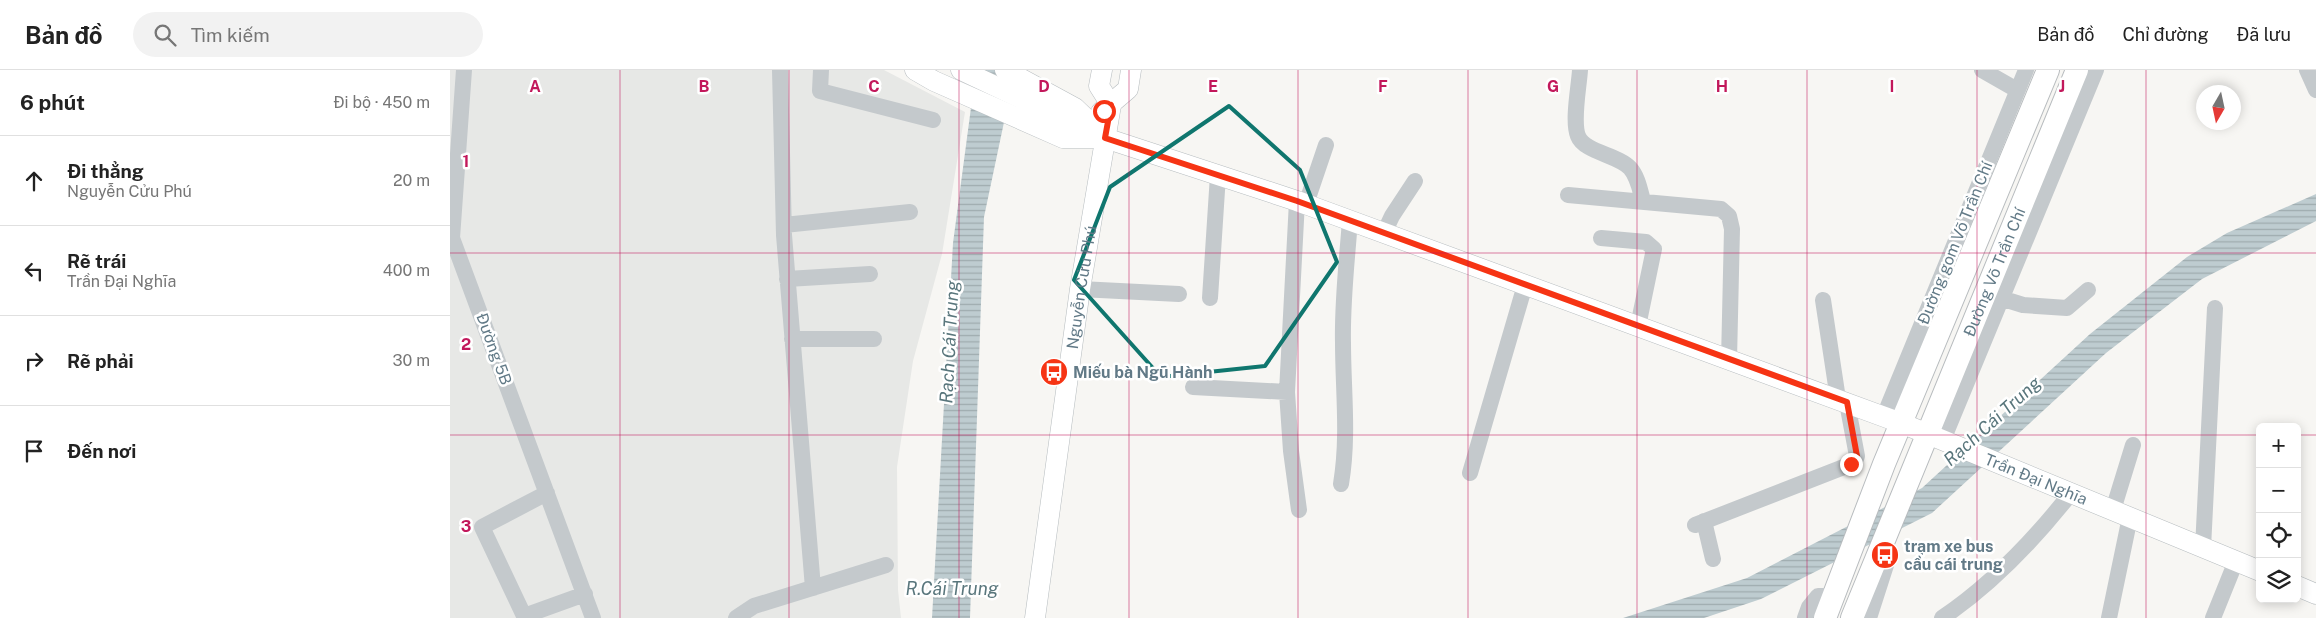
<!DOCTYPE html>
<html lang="vi">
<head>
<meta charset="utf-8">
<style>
  body { margin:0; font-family:"Public Sans",sans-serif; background:#f2f2f2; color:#222 }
  .controls { position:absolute; right:15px; bottom:15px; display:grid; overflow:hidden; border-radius:8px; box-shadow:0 2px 12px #0003 }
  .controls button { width:45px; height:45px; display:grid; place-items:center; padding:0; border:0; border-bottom:1px solid #e0e0e0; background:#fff; color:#222; font:25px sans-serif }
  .compass { position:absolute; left:1746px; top:15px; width:45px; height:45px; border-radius:50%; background:#fff; box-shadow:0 2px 12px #0003; rotate:189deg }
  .stop { position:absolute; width:15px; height:15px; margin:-11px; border:4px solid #f63414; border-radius:50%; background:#fff }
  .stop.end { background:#f63414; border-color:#fff; box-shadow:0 1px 5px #0008 }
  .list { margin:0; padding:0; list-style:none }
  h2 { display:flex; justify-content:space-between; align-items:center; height:65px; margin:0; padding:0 20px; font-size:21px }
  h2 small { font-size:16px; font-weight:400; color:#767676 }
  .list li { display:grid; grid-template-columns:32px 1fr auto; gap:15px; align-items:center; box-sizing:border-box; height:90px; padding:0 20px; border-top:1px solid #e0e0e0 }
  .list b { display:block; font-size:19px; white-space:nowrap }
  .list p { margin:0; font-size:16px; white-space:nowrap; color:#767676 }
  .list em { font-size:16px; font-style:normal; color:#767676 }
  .icon { flex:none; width:28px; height:28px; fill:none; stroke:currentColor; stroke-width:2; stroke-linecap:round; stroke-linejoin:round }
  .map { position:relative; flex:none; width:1866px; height:548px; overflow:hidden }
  header { display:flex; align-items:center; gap:30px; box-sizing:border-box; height:70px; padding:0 25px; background:#fff; border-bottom:1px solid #e0e0e0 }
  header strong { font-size:24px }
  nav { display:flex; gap:28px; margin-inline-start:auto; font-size:18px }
  .search { width:350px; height:45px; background:#f2f2f2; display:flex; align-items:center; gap:12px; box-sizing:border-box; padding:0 18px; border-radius:28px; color:#767676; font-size:19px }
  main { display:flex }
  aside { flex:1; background:#fff }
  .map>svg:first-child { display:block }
  .built { fill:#e7e8e6 }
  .water { fill:url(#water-rules) }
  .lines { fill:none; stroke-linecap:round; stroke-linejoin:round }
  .major-casing { stroke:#b6bcbf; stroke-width:21 }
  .highway-casing { stroke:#b8bcbf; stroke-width:24 }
  .minor { stroke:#c4c9cc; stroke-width:16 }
  .major { stroke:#fff; stroke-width:20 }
  .highway { stroke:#fff; stroke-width:22 }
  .route { stroke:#f63414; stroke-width:6 }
  .marked { fill:none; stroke:#0f766e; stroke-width:4; stroke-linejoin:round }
  .grid { fill:none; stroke:#c2185b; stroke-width:1; stroke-opacity:0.55 }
  .labels { text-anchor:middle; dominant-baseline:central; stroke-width:5; stroke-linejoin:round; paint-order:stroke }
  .street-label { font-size:16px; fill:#627a87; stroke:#fff }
  .poi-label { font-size:16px; font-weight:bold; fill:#627a87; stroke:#fff; text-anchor:start }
  .water-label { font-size:18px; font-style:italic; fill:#59767c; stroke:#fff }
  .grid-label { font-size:16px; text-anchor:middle; font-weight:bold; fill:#c2185b; stroke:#fff; stroke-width:5; stroke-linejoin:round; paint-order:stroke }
</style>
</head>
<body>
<header>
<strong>Bản đồ</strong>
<div class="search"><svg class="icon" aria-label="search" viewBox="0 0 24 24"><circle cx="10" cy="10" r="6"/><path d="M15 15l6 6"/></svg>Tìm kiếm</div>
<nav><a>Bản đồ</a><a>Chỉ đường</a><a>Đã lưu</a></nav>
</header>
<main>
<aside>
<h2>6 phút<small>Đi bộ · 450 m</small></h2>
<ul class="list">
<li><svg class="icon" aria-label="ahead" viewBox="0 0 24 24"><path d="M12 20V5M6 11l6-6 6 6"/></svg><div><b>Đi thẳng</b><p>Nguyễn Cửu Phú</p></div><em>20 m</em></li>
<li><svg class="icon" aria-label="left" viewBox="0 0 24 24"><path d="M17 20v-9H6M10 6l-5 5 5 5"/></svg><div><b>Rẽ trái</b><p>Trần Đại Nghĩa</p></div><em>400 m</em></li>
<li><svg class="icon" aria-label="right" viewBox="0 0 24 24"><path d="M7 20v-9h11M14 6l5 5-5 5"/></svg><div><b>Rẽ phải</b></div><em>30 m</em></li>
<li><svg class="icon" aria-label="arrive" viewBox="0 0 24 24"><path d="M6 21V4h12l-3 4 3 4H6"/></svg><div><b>Đến nơi</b></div></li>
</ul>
</aside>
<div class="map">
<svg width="1866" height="548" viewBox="0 0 1866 548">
  <defs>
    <pattern id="water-rules" width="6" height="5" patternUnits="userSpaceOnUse" patternTransform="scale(1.25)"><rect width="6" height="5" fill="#beccd0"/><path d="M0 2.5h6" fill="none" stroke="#9eabae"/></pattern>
  </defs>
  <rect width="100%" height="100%" fill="#f7f6f3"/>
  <path class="built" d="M0,0H434L515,42L492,184L463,291L447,397L448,520L451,548H0Z"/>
  <path class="water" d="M526,0H565L534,147L520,548H482L503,173Z
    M1866,124V151L1752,209L1656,283L1482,443L1311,529L1254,548H1173L1297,508L1472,418L1640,264L1737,187L1777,163Z"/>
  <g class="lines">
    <defs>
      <g id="major">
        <path d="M465,0L484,11L613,68H648"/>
        <path id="s1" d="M511,0L655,68L847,131L1451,353L1810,501"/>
        <path d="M555,0L625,38L647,59"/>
        <path d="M651,42L678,19L681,0"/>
        <path d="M1847,516L1866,524"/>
        <path id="s2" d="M585,548L630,219L661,35L649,16L652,0"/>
      </g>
      <g id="highway">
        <path d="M1375,548L1434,394L1598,0"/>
        <path id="s3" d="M1402,548L1627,0"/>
      </g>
    </defs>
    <use href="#major" class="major-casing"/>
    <use href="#highway" class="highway-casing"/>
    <path class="minor" d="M14,0L2,168L143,548
      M330,0L334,165L363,518
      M371,0L370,21L483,50
      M1130,0C1129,17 1122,51 1128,66C1134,82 1168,85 1180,98C1188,107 1190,120 1193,131
      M1532,0L1567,20
      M1857,0L1866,20
      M1118,125L1271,139L1279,146L1282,159L1279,290
      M847,131L837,322L841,381L849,440
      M856,134L876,75
      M334,155L460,142
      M934,163L942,146L965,111
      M1151,168L1196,172L1204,179L1188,256
      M337,209L420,204
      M630,219L729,224
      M1541,225L1573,235L1617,238L1638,220
      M760,228L768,105
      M1373,230L1388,329
      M342,269H424
      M743,317L837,322
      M1434,346L1576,0
      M1493,370L1646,0
      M1020,403L1075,215
      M891,414C899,366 893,320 893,273C892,232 897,191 900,150
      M1663,440L1683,375
      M1254,451L1263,489
      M1245,455L1404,393L1407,386L1397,333
      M1753,478L1765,238
      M74,546L135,524
      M75,548L32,457L97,423
      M286,548L304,536L436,495
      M1355,548L1359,537L1368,526H1383
      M1419,548L1437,492V485L1431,475
      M1492,548C1541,515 1584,470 1621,423
      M1659,548L1680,447
      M1763,548L1786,491"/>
    <use href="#major" class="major"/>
    <use href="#highway" class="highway"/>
  </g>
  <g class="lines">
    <path class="route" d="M654,41L661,35L655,68L847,131L1397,332L1407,386L1406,390L1401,394"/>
  </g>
  <path class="marked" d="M779,36L850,100L887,192L815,296L711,307L624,210L660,117Z"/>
  <path class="grid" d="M170,0V548M339,0V548M509,0V548M679,0V548M848,0V548M1018,0V548M1187,0V548M1357,0V548M1527,0V548M1696,0V548M0,183H1866M0,365H1810M1847,365H1866"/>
  <defs>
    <symbol id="bus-disc" viewBox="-11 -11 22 22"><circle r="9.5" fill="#f63414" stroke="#fff"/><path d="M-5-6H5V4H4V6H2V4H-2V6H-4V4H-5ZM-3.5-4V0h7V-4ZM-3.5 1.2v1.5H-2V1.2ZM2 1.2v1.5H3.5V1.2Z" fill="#fff"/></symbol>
  </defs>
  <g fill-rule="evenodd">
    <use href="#bus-disc" x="588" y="286" width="32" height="32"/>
    <use href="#bus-disc" x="1419" y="469" width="32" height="32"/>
  </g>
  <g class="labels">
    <g class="street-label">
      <text transform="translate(1505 173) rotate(-68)">Đường gom Võ Trần Chí</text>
      <text stroke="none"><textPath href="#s3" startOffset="374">Đường Võ Trần Chí</textPath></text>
      <text stroke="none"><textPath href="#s2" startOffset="334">Nguyễn Cửu Phú</textPath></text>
      <text transform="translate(44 279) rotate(70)">Đường 5B</text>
      <text stroke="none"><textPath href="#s1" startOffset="1151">Trần Đại Nghĩa</textPath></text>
    </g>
    <g class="poi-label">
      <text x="623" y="302">Miếu bà Ngũ Hành</text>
      <text x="1454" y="476">trạm xe bus<tspan x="1454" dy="18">cầu cái trung</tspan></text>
    </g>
    <g class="water-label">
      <text transform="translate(499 272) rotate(-87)">Rạch Cái Trung</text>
      <text transform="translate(1542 351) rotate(-42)">Rạch Cái Trung</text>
      <text x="502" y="518">R.Cái Trung</text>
    </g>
  </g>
  <g class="grid-label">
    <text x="85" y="22">A</text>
    <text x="254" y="22">B</text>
    <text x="424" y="22">C</text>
    <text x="594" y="22">D</text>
    <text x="763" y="22">E</text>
    <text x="933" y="22">F</text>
    <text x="1103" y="22">G</text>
    <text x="1272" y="22">H</text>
    <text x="1442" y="22">I</text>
    <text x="1612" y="22">J</text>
    <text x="16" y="97">1</text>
    <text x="16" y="280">2</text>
    <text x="16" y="462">3</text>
  </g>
</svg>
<div class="controls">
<button>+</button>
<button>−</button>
<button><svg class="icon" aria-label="locate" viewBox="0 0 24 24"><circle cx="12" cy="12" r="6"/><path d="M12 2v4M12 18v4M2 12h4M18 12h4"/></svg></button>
<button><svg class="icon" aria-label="layers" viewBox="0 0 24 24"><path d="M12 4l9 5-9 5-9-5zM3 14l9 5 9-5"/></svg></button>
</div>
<svg class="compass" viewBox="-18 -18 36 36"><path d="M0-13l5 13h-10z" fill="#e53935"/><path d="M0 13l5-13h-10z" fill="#767676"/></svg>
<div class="stop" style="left:654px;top:41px"></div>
<div class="stop end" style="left:1401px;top:394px"></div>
</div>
</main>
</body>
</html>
